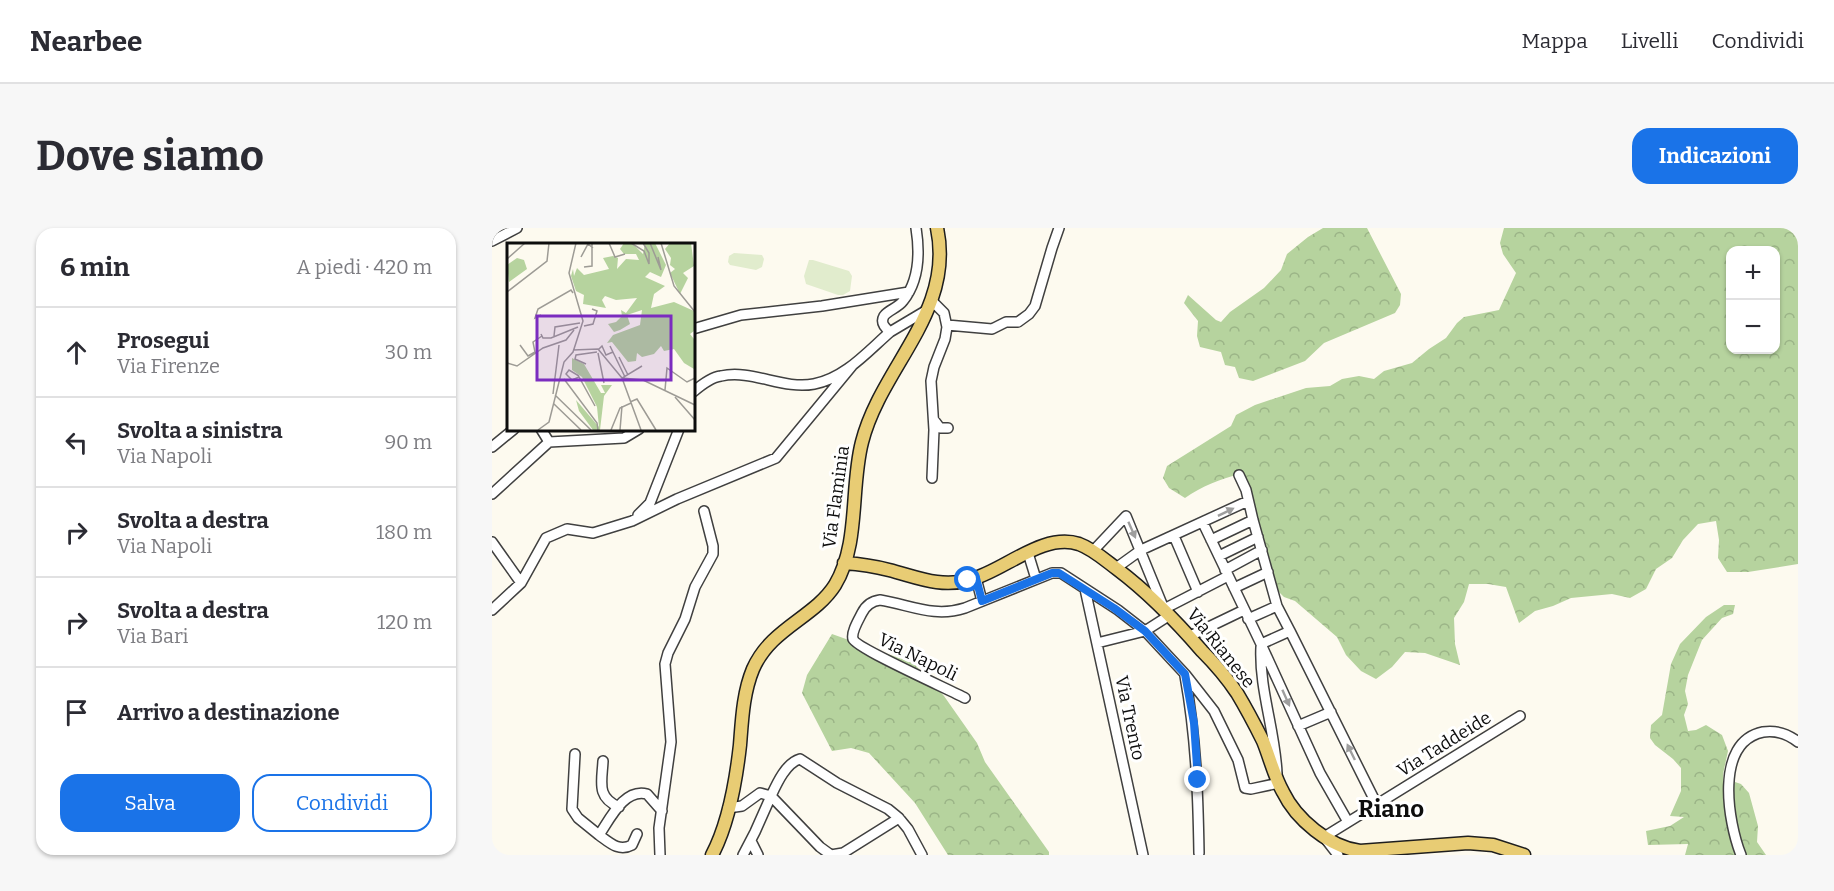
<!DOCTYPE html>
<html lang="it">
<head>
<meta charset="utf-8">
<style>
  body { margin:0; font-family:Bitter,serif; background:#f7f7f7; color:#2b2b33 }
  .controls { position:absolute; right:18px; top:18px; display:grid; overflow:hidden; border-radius:12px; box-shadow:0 2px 4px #0004 }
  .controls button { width:54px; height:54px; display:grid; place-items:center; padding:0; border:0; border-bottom:2px solid #e1e1e2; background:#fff; color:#2b2b33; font:30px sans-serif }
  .stop { position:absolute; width:18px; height:18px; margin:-14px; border:4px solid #1a73e8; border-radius:50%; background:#fff }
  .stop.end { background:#1a73e8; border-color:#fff; box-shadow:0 2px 6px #0008 }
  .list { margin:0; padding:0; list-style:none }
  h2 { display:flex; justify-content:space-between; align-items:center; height:78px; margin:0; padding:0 24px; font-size:26px }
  h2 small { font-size:20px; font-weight:400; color:#7c7c81 }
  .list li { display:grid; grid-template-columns:39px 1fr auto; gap:18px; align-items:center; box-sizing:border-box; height:90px; padding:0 24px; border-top:2px solid #e1e1e2 }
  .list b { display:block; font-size:22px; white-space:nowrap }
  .list p { margin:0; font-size:20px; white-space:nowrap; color:#7c7c81 }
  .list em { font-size:20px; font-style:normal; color:#7c7c81 }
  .actions { display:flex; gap:12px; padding:18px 24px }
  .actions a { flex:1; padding:14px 0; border:2px solid #1a73e8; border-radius:18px; text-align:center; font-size:21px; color:#1a73e8 }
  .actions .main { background:#1a73e8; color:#fff }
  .icon { flex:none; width:33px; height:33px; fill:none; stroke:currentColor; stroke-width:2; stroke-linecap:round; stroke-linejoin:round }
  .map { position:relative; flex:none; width:1306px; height:627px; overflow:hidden; border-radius:18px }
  header { display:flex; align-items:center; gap:36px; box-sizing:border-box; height:84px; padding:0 30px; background:#fff; border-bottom:2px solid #e1e1e2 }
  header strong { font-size:28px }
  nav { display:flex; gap:33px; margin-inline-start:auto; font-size:21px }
  .intro { display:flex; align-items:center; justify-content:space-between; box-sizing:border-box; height:144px; padding:0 36px }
  h1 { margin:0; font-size:42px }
  .button { padding:15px 27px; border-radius:18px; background:#1a73e8; color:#fff; font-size:21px; font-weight:700 }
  main { display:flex; gap:36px; padding:0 36px }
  aside { flex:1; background:#fff; border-radius:18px; box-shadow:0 2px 4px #0004 }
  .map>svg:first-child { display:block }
  .forest { fill:url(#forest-crowns); fill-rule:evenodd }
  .pitch { fill:#e1eccd }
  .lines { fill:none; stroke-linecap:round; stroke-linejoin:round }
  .minor-casing { stroke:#404040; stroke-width:12 }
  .major-casing { stroke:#1e1e1e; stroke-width:15 }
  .minor { stroke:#fff; stroke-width:9 }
  .major { stroke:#e8cc74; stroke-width:12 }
  .oneway { fill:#9e9e9e }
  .route { stroke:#1a73e8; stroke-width:8 }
  .labels { text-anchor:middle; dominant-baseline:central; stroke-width:6; stroke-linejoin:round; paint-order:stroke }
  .street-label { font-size:18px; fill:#0d0d0d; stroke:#fff }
  .district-label { font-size:24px; font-weight:bold; fill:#0d0d0d; stroke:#fff }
  .inset-road { fill:none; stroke:#9d9b95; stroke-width:1.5 }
  .view { fill:#7b2cbf; fill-opacity:0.15; stroke:#7b2cbf; stroke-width:3 }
  .inset-edge { fill:none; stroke:#0d0d0d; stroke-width:3 }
</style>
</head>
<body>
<header>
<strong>Nearbee</strong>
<nav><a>Mappa</a><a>Livelli</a><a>Condividi</a></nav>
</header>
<div class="intro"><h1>Dove siamo</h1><a class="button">Indicazioni</a></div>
<main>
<aside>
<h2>6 min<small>A piedi · 420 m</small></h2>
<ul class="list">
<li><svg class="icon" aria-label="ahead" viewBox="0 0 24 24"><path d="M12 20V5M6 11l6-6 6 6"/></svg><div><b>Prosegui</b><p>Via Firenze</p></div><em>30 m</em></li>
<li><svg class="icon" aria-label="left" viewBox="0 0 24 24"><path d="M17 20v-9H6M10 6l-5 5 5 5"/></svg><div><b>Svolta a sinistra</b><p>Via Napoli</p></div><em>90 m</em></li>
<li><svg class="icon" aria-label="right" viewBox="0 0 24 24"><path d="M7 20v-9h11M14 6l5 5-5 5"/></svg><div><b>Svolta a destra</b><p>Via Napoli</p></div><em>180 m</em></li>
<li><svg class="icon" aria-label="right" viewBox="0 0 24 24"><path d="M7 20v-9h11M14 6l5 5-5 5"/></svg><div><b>Svolta a destra</b><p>Via Bari</p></div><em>120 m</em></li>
<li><svg class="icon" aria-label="arrive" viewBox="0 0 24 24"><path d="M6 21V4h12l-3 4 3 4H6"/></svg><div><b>Arrivo a destinazione</b></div></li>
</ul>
<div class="actions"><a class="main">Salva</a><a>Condividi</a></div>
</aside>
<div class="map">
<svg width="1306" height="627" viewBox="0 0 1306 627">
  <defs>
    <pattern id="forest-crowns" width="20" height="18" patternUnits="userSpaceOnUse" patternTransform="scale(1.5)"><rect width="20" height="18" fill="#b6d39e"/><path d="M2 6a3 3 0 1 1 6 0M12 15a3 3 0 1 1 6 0" fill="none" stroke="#9bb487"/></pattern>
  </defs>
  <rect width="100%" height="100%" fill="#fdfaef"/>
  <path class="forest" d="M831,0H875L909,66L908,77L903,85L832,115L813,133L761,153L747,150L743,139L733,137L729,124L708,119L705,108L706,93L692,75L696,67L724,92L729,94L738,84L772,60L789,42L795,26L816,9Z
    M1012,0H1306V336L1256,344H1235L1226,330L1227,312L1224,293L1206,296L1191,312L1180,330L1164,341L1154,361L1138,370L1120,366L1079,370L1061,378L1043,383L1027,395L1014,359L996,356H977L972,374L962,390L963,416L968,437L933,425L913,424L900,439L884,451L869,443L854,427L845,409L803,373L792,369L783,360L748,246C728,251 710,258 693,270L677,260L671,250L675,238L739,198L744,187L763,177L814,160L838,158L850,151L867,148L882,151L892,143L920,135L937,121L954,110L965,95L972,89L1007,82L1024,45L1011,26L1008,15ZM1238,22H1284V122H1238Z
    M1232,377H1243L1241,386L1230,390L1210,412L1196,447L1193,463L1196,476L1192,487L1196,503L1204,502L1214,497L1230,507L1236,523L1231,546L1239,615L1244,627H1193L1196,616L1156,617L1154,603L1178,598L1192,589L1178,588L1189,563V540L1181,531L1163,517L1158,510L1159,497L1170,487L1179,436L1188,416L1214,389Z
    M340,406L421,435L437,451L452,468L485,515L493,534L557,624V627H456L423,575L377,525L359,520L340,523L310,465L315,447Z
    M1243,554L1249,556L1257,565L1266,598L1265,614L1274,627H1253C1248,613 1236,566 1243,554Z"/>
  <path class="pitch" d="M242,25L270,27L272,31L270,39L264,42L238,37L236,34L237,28Z
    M317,32H321L357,43L360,48L358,63L351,67H346L314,56L312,48Z"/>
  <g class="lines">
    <defs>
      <path id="minor" d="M424,0C428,25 427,53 411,73C406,80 396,82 392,88C388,95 393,100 398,104L435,82
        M0,13L25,0
        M440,73L452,85L455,99L453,111L442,139L439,153L442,202L440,250
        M455,97L500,101L514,94H526L537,86L543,78L560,20L567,0
        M201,101L249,87L330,78L417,64
        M201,164C208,158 220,149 229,148C260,141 291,162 322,156C353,150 375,124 398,104
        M442,192L448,200H456
        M49,201L57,214L132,210L147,201
        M0,219L22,201
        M747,247L754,262L761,292L785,378
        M0,266L57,214
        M146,287L158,275L187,201
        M711,295L769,416L828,545L856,594
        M682,308L706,364
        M719,312L761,292
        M0,314L29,355
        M601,323L634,288L672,381L736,348
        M536,325L544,351
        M727,328L766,309
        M624,340L649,322L756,273
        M733,342L770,322
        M484,350L490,373
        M742,360L776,344
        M593,361L651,627
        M0,382L29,355L54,310L75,301L101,305L140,293L185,271L284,230L360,138
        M756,391L785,378L798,403L769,416
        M798,403L885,577
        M698,408L752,382
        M605,415L653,403L678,387
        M769,419C767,461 783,502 785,545
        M693,448C704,509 706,564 707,625
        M473,470C458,462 364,420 361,411C359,404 367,391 370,385C374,377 380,373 388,372C419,377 442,390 473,380L560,345H569L626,382L653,403L693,446L722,483L746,532L753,560L759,561L787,555
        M806,498L839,484
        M83,526L80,581L86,590L107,607C118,591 132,560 155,566L170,583
        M111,533C110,554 104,569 127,579
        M236,580L250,578L268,565L279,568L263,604L251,627
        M407,590L396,581L345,555L308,531C294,535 285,555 279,568L328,619L339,627L351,625L407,590L416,601L430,627
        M107,607C118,615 127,624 140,617L145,606
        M259,613L266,627
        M168,627L167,600L179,514L173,436L176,425L193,391L203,359L221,326V318L212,283
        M846,627L832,609L1028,488
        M1249,627C1236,594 1222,514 1271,504C1284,502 1296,506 1306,514"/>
      <path id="major" d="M352,335C367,336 382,338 397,342C425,349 448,360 477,352C511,344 550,304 587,316C601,321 613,332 625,341C657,365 684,393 710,423C723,436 735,450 745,465C754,480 763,497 771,513C778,530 782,548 791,564C804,591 837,619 868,623L976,615L1001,617L1032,627
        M220,627C237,595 244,553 248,517C250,492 251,465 261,441C279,400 322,390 343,357C368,315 358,260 370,214C389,139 463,84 445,0"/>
    </defs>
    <use href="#minor" class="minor-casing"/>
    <use href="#major" class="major-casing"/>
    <use href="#minor" class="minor"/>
    <use href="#major" class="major"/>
  </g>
  <defs><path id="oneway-solid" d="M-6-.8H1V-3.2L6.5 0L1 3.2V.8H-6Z" transform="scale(1.5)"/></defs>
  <g class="oneway">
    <use href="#oneway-solid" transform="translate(734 284) rotate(-26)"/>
    <use href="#oneway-solid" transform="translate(640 302) rotate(66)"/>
    <use href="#oneway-solid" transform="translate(794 470) rotate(66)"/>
    <use href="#oneway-solid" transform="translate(859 524) rotate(-116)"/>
  </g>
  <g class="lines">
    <path class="route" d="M476,352L484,350L490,373L560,345H567L622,380L653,403L693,446L702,495L706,552"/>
  </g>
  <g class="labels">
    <g class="street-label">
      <text transform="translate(344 269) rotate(-82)">Via Flaminia</text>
      <text transform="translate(729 420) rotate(51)">Via Rianese</text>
      <text transform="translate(426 429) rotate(26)">Via Napoli</text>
      <text transform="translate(638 490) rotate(78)">Via Trento</text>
      <text transform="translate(952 516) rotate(-32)">Via Taddeide</text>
    </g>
    <g class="district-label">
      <text x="899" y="581">Riano</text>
    </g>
  </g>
  <g transform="translate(15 15)">
    <rect width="188" height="188" fill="#fdfaef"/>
    <path d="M117,0H125L136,11L138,0H148L159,22L154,34L143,29L138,34L158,43L147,51L144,65L167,59L187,68V88L183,91L187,96V126L177,120L167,106L157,108L154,103L147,111L135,114L130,110L129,118L121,119L105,99L100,100L106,92L133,82L135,67L120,72L123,81L113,87L107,89L101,81L109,79L115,73L114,67L119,70L130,55L109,57L98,53L95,57L99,65L76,61L77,52L69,48L64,33L66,26L67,33L70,25L77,32L102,26L96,15L106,13L111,15L110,26L119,16L132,17L129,11H117L113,6ZM163,0H184L187,23L176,30L181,35L173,51L163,30L168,26L163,22L164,15L158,6ZM10,15L17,17L20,26L2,39L0,22ZM65,115L77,121L94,150H98L94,142H105L97,153L93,187H86L72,168L69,157L92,184L90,164L75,134L65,127Z" fill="#b6d39e"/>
    <path class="inset-road" d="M102,0L108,14L118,11M124,0L137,8L142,21V10L136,0M143,0L154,27L151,14M154,0L167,43L188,69M74,14L81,1L86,5M0,16L18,0M77,24L85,23V0M0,49L40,18L42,0M34,72L28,75L31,66L64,47L66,50M77,83L86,81L90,68L85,66M34,91L36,95H44L71,84M47,93L48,84L73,80M13,102L21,113L28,109L26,99L35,93M103,103L118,134M92,106L95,103L99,112L106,109M66,107L91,106L115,135L136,137L188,162M91,110L97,140M112,114L121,132M0,120L10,123L36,105L59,97L67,87M79,121L68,116L69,112L90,109M72,133L62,127L59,131L65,137L72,134L88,163M57,136L90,180L91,187M158,147L160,125L180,139L188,135M46,151L52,102M48,152L84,187M168,154L188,177M123,159L130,156L149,187M47,161L74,187M31,187L42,179L57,119L66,109L76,78L62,30L69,0M104,187L113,165L124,160M113,187L115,163M134,187L115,135L135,123"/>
    <path class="view" d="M30,73H164V137H30Z"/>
    <rect width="188" height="188" class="inset-edge"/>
  </g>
</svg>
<div class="controls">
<button>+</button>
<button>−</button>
</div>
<div class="stop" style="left:476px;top:352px"></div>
<div class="stop end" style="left:706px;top:552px"></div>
</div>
</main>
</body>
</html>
